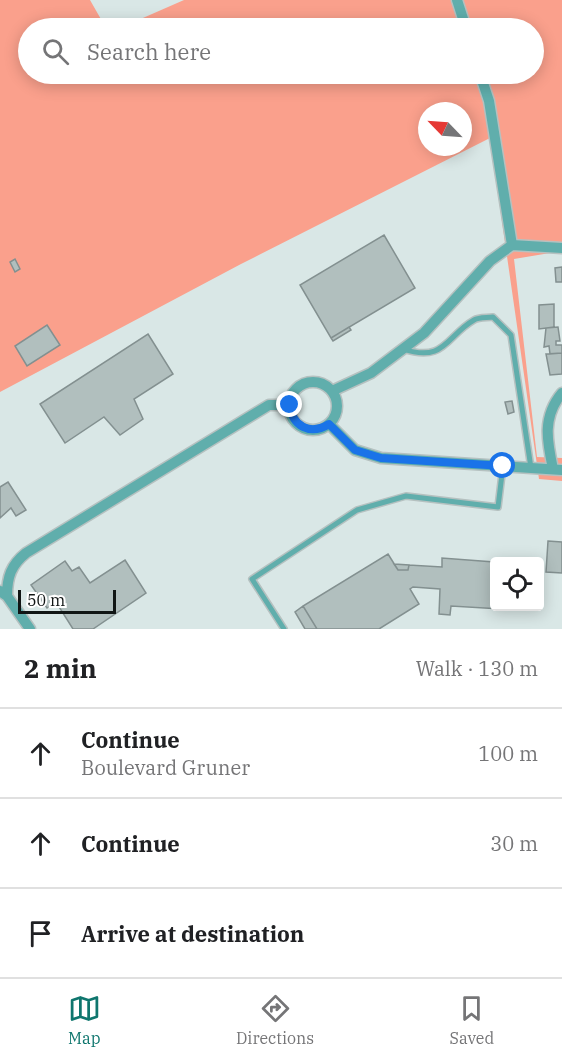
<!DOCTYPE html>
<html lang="en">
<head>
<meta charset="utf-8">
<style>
  body { margin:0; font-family:"IBM Plex Serif",serif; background:#f2f2f2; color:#202124 }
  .controls { position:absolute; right:18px; bottom:18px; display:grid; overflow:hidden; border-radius:6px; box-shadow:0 3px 15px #0003 }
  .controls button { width:54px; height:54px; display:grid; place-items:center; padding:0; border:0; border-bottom:2px solid #e0e0e0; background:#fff; color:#202124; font:30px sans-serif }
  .compass { position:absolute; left:418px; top:102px; width:54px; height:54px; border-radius:50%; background:#fff; box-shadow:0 3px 15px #0003; rotate:295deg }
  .scale { position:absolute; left:18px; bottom:15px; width:98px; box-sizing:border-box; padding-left:6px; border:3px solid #111615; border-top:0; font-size:16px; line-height:21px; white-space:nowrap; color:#111615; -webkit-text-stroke:4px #fff; paint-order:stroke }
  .stop { position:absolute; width:18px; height:18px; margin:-14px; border:4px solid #1a73e8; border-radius:50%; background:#fff }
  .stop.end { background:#1a73e8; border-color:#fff; box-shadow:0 2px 6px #0008 }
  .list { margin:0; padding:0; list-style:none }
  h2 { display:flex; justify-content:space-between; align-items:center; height:78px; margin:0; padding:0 24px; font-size:26px }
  h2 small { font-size:20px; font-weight:400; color:#757577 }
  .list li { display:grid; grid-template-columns:39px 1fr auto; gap:18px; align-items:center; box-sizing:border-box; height:90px; padding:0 24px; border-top:2px solid #e0e0e0 }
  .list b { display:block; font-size:22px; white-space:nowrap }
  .list p { margin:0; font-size:20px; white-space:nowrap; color:#757577 }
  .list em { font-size:20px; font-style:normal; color:#757577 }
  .icon { flex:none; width:33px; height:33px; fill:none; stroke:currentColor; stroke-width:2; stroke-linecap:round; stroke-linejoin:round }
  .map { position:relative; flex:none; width:562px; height:629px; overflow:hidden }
  .search { position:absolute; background:#fff; box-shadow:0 3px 15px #0003; left:18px; right:18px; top:18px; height:66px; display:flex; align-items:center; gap:15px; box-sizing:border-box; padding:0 21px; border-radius:33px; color:#757577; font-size:22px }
  .sheet { height:348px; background:#fff }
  nav { display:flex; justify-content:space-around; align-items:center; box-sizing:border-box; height:84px; border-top:2px solid #e0e0e0; background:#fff; font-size:16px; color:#757577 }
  nav a { display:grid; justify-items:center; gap:3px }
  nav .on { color:#0f766e }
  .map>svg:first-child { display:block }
  .green { fill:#faa08c; fill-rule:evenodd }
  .building { fill:#b1bfbe; stroke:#839090; stroke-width:1.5 }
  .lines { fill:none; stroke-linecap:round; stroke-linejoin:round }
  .lane-casing { stroke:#b5c1c0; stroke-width:8 }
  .street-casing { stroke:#b5c1c0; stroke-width:13 }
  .lane { stroke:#60aeac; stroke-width:5 }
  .street { stroke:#60aeac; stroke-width:10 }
  .route { stroke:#1a73e8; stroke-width:8 }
</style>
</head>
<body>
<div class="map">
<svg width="562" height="629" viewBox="0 0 562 629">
  <rect width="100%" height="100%" fill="#d9e7e6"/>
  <path class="green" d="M0,0H90L106,28H28V74H534V28H120L184,0H562V251L514,259L537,457L562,458V481L539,479L490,138L241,264L0,392ZM427,111H463V147H427Z"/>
  <path class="building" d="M384,235L415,288L331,338L300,285Z
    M15,259L20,269L15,272L10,262Z
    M562,267V282H556L555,268Z
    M554,304V327L539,329V305Z
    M47,325L60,345L27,366L15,346Z
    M349,327L351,330L333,341L331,338Z
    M558,327L560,341H556V345H562V353L550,354L549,346L544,347L546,328Z
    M148,334L173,374L134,399L143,419L120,435L104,417L65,443L40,404Z
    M562,353V374L550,375L546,354Z
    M512,401L514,412L508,414L505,402Z
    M8,482L26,510L16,516L11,508L0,518V487Z
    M548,541L562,542V573L546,572Z
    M388,554L398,570H408L409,565L442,567V558L494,562V606H501V609L451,606L450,615L439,614L440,589L413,587L410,589L419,604L379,629H317L303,606Z
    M125,560L146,593L93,629H73L56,602L47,608L31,585L65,561L72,571L79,567L90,583Z
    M394,564L409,565L408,570H398Z
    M303,606L317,629H305L295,612Z"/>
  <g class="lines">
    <defs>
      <path id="lane" d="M403,349C445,363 446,336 474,320C479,317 487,318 493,317L511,335L531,468
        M284,629L252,579L357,510L406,496L498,507L503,466"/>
      <path id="street" d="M457,0L466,28
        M480,74L489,101L512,245
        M289 406a24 24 0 1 1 48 0a24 24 0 1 1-48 0Z
        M332,391L371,373L424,333L490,261L512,245L562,248
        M329,424L355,450L381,458L562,470
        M553,469C547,441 542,417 562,393
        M0,591L7,596L30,629
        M7,596C7,577 11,565 26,553L269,405H290"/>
    </defs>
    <use href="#lane" class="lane-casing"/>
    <use href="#street" class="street-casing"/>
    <use href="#lane" class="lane"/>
    <use href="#street" class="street"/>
  </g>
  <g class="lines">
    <path class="route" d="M290,405C292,426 310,436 329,424L355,450L381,458L503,466"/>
  </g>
</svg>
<div class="controls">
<button><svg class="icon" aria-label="locate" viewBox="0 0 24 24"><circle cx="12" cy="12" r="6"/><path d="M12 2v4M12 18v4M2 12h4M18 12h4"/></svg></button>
</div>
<svg class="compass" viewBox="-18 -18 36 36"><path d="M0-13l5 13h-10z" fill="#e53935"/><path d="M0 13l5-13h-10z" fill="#757577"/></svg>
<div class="scale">50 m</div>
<div class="stop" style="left:503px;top:466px"></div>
<div class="stop end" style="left:290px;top:405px"></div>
<div class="search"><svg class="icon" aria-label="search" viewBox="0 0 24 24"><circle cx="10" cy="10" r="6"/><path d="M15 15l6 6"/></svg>Search here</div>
</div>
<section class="sheet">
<h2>2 min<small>Walk · 130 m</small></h2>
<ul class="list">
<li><svg class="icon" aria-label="ahead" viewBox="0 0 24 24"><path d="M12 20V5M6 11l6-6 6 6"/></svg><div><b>Continue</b><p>Boulevard Gruner</p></div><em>100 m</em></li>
<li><svg class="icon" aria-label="ahead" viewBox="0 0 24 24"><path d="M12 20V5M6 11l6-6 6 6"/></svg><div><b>Continue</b></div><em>30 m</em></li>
<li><svg class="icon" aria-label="arrive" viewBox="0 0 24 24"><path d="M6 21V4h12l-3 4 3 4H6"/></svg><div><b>Arrive at destination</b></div></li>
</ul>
</section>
<nav>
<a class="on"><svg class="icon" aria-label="map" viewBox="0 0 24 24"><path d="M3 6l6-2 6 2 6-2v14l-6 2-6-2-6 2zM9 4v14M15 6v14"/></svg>Map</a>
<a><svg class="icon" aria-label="directions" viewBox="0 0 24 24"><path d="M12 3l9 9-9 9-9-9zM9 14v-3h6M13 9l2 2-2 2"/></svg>Directions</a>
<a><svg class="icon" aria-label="saved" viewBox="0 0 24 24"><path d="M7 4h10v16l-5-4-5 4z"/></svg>Saved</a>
</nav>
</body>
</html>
